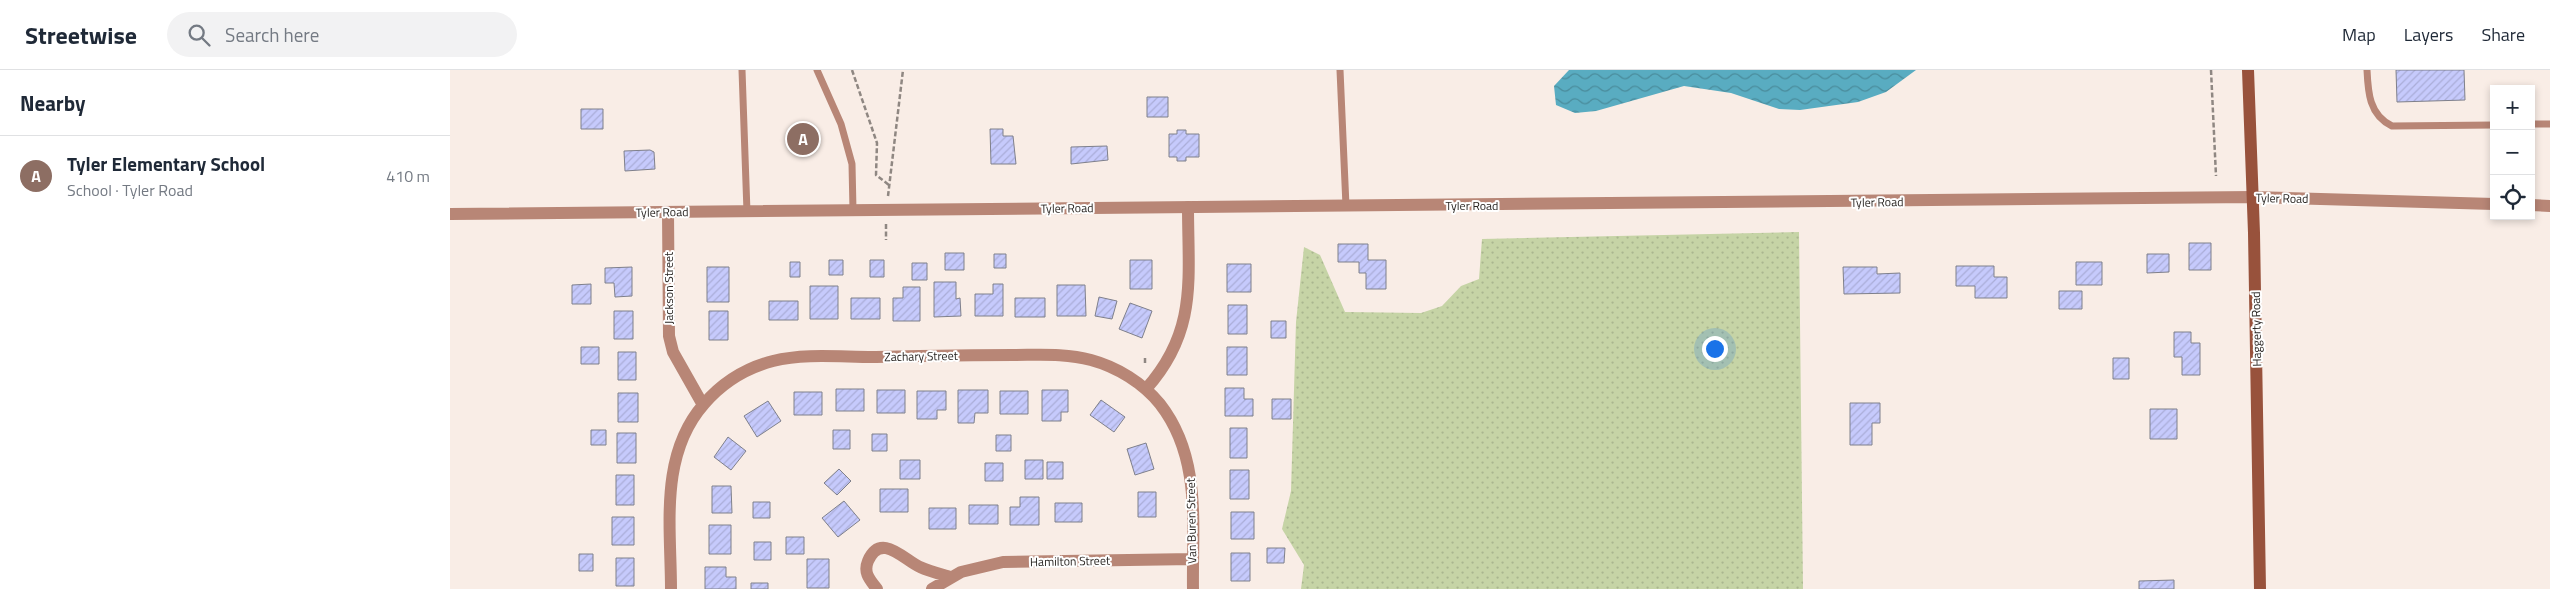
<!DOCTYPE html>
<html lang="en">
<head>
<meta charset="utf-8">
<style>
  body { margin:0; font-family:"Titillium Web",sans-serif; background:#f2f2f3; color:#1f2937 }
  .controls { position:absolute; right:15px; top:15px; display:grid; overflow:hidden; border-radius:0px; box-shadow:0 2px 8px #0003 }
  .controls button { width:45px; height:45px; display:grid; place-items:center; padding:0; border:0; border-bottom:1px solid #e0e1e3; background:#fff; color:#1f2937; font:25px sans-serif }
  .you { position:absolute; left:1264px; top:278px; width:18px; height:18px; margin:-12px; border:4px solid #fff; border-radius:50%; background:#1a73e8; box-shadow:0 0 0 8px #1a73e833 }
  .badge { display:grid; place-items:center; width:32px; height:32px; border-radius:50%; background:#8a1f84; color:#fff; font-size:16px; font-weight:700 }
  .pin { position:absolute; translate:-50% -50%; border:2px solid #fff; box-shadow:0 1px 5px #0006 }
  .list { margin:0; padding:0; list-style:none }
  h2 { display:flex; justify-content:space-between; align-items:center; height:65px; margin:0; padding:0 20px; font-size:21px }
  h2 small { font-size:16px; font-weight:400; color:#747a83 }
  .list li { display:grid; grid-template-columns:32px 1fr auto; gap:15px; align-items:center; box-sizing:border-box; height:80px; padding:0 20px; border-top:1px solid #e0e1e3 }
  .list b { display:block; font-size:19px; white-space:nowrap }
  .list p { margin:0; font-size:16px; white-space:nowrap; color:#747a83 }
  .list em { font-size:16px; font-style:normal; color:#747a83 }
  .icon { flex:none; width:28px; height:28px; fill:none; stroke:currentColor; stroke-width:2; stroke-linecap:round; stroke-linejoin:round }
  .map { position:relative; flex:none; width:2100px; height:519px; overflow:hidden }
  header { display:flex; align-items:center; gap:30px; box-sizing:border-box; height:70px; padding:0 25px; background:#fff; border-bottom:1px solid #e0e1e3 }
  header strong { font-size:24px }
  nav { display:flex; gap:28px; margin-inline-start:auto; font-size:18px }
  .search { width:350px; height:45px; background:#f2f2f3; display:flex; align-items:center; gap:12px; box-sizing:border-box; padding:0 18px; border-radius:28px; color:#747a83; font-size:19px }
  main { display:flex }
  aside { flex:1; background:#fff }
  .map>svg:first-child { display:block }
  .grass { fill:url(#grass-dots) }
  .water { fill:url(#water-waves) }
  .building { fill:url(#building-hatch); stroke:#7f808b }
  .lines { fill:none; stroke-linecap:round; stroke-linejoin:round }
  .path { stroke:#8f8782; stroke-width:2.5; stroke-dasharray:5 2.5; stroke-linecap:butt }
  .service { stroke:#b88676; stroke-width:7 }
  .minor { stroke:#b88676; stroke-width:12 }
  .tertiary { stroke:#b88676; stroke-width:12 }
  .secondary { stroke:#98523c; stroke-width:12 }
  .labels { text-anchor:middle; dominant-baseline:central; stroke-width:4; stroke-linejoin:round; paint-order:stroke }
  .street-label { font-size:12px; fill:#2a2623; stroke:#fff }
</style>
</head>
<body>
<header>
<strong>Streetwise</strong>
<div class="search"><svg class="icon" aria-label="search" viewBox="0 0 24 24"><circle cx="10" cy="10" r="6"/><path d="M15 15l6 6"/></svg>Search here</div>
<nav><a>Map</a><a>Layers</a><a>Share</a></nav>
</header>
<main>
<aside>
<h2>Nearby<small></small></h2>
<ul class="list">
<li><span class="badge" style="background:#8d6e63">A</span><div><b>Tyler Elementary School</b><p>School · Tyler Road</p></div><em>410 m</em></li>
</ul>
</aside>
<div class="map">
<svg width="2100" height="519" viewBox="0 0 2100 519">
  <defs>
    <pattern id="grass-dots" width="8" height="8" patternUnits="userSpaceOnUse" patternTransform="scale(1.25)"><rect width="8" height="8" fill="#c6d4a6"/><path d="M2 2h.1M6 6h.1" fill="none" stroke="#aab68f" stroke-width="1.8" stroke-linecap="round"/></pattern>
    <pattern id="water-waves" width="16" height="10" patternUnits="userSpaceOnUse" patternTransform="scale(1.25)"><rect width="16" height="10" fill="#59acc1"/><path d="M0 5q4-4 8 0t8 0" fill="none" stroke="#4a8c9c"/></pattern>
    <pattern id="building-hatch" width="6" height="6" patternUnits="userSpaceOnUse" patternTransform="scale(1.25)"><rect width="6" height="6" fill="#c6cafc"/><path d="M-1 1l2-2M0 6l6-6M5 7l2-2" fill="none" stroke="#aaadd8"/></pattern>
  </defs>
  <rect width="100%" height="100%" fill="#f9ede6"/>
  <path class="grass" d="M1349,162L1353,519H851L854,495L832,459L841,421L846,252L854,177L870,185L895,242L971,243L992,236L1011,216L1029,209L1032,169Z"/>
  <path class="water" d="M1119,0H1466L1436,22L1408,32L1350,40L1329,39L1281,23L1234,16L1146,41L1125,43L1106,35L1104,16Z"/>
  <path class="building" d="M1946,0H2014L2015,30L1947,32Z
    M697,27H718V47H697Z
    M131,39H153V59H131Z
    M540,59H553V66H563L566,94H541Z
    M727,60H736V64H749V87H736V91H727V87H719V64H727Z
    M657,76L658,90L621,94V77Z
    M200,80L204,82L205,99L175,101L174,81Z
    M1739,173H1761V200H1739Z
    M888,174H918V190H936V219H916V203H909V192H888Z
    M495,183H514V200H495Z
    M544,184H556V198H544Z
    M1697,184H1719V202L1697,203Z
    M379,190H393V205H379Z
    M420,190H434V207H420Z
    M680,190H702V219H680Z
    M340,192H350V207H340Z
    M1626,192H1652V215H1626Z
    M462,193H477V210H462Z
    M777,194H801V222H777Z
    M1506,196H1544V207H1557V228H1525V216H1506Z
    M182,197V226L165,227L164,213H155V198Z
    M257,197H279V232H257Z
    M1393,197H1427V204L1450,203V223L1394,224Z
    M484,212H506V229L510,228L511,246L484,247Z
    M141,214V234H122V215Z
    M543,214H553V246H525V224H543Z
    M607,215H635L636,246H607Z
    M360,216H388V249H360Z
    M453,217H470V251H443V228H453Z
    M1609,221H1632V239H1609Z
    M649,227L667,231L662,249L645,246Z
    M401,228H430V249H401Z
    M565,228H595V247H565Z
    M319,231H348V250H319Z
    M680,233L702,241L692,268L669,259Z
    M778,235H797V264H778Z
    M164,241H183V269H164Z
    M259,241H278V270H259Z
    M821,251H836V268H821Z
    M1724,262H1741V273H1750V305H1732V287H1724Z
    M131,277H149V294H131Z
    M777,277H797V305H777Z
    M168,282H186V310H168Z
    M1663,288H1679V309H1663Z
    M775,318H794V329H803V346H775Z
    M386,319H414V341H386Z
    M427,320H455V343H427Z
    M508,320H538V343H525L524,353H508Z
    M592,320H618V342H611V351H592Z
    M467,321H496V340H487V349H467Z
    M550,321H578V344H550Z
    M344,322H372V345H344Z
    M168,323H188V352H168Z
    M822,329H841V349H822Z
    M651,330L675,347L664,362L640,345Z
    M318,331L331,351L307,367L294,346Z
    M1400,333H1430V353H1422V375H1400Z
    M1700,339H1727V369H1700Z
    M780,358H797V388H780Z
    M141,360H156V375H141Z
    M383,360H400V379H383Z
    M167,363H186V393H167Z
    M422,364H437V381H422Z
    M546,365H561V381H546Z
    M278,367L296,381L281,400L264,387Z
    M696,373L704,399L685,405L677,379Z
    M450,390H470V409H450Z
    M575,390H593V409H575Z
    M597,392H613V409H597Z
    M535,393H553V411H535Z
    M389,399L401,411L387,425L374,413Z
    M780,400H799V429H780Z
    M166,405H184V435H166Z
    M262,416H281L282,443H262Z
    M430,419H458V442H430Z
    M688,422H706V447H688Z
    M570,427H589V455H560V437H570Z
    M394,431L410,450L388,467L372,448Z
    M303,432H320V448H303Z
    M605,433H632V452H605Z
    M519,435H548V454H519Z
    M479,438H506V459H479Z
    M781,442H804V469H781Z
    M162,447H184V475H162Z
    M259,455H281V484H259Z
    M336,467H354V484H336Z
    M304,472H321V490H304Z
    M817,478H835L834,493H817Z
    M781,483H800V511H781Z
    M129,484H143V501H129Z
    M166,488H184V516H166Z
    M357,489H379V518H357Z
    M255,497H276V507H286V519H255Z
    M1724,510V519H1689V511Z
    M301,513H318V519H301Z"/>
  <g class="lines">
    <path class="path" d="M402,0L427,73L426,105L439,115
      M1761,0L1766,106
      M438,126L453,0
      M436,154V170
      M695,288V295"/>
    <path class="service" d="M292,0L297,142
      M367,0L391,54L402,94L403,140
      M890,0L896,136
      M1917,0C1918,22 1919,45 1942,56L2044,55
      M2081,54H2100"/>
    <path class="minor" d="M218,142L219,266L223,282L253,335
      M696,319C748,261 738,209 738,137
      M221,519C221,457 209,385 254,334C272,313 296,298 323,291C355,283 390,287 423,287C470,286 516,285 563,285C589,285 616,283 641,290C667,297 693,313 710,334C752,388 742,455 743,519
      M427,519C420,510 413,503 418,491C431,461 455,491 470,497C479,501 490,504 500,507
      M482,519L511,502L553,492L743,489"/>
    <path class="tertiary" d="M2081,135L2100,136
      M0,144L1803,127L2044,134"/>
    <path class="secondary" d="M1798,0L1804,163L1810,519"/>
  </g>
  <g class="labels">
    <g class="street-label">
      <text transform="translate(1832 128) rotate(1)">Tyler Road</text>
      <text transform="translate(1427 132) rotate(-1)">Tyler Road</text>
      <text x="1022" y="135">Tyler Road</text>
      <text transform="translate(617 138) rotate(-1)">Tyler Road</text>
      <text transform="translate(212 142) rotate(-1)">Tyler Road</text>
      <text transform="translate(218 218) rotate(-90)">Jackson Street</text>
      <text transform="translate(1806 259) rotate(-91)">Haggerty Road</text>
      <text transform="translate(471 286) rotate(-1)">Zachary Street</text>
      <text transform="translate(741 451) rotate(-91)">Van Buren Street</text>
      <text transform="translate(620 491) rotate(-1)">Hamilton Street</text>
    </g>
  </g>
</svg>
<div class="controls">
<button>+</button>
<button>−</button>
<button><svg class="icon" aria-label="locate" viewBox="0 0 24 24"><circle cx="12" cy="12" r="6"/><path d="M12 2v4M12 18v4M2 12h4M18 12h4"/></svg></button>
</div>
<div class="you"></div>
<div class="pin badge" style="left:353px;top:69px;background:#8d6e63">A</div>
</div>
</main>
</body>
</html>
